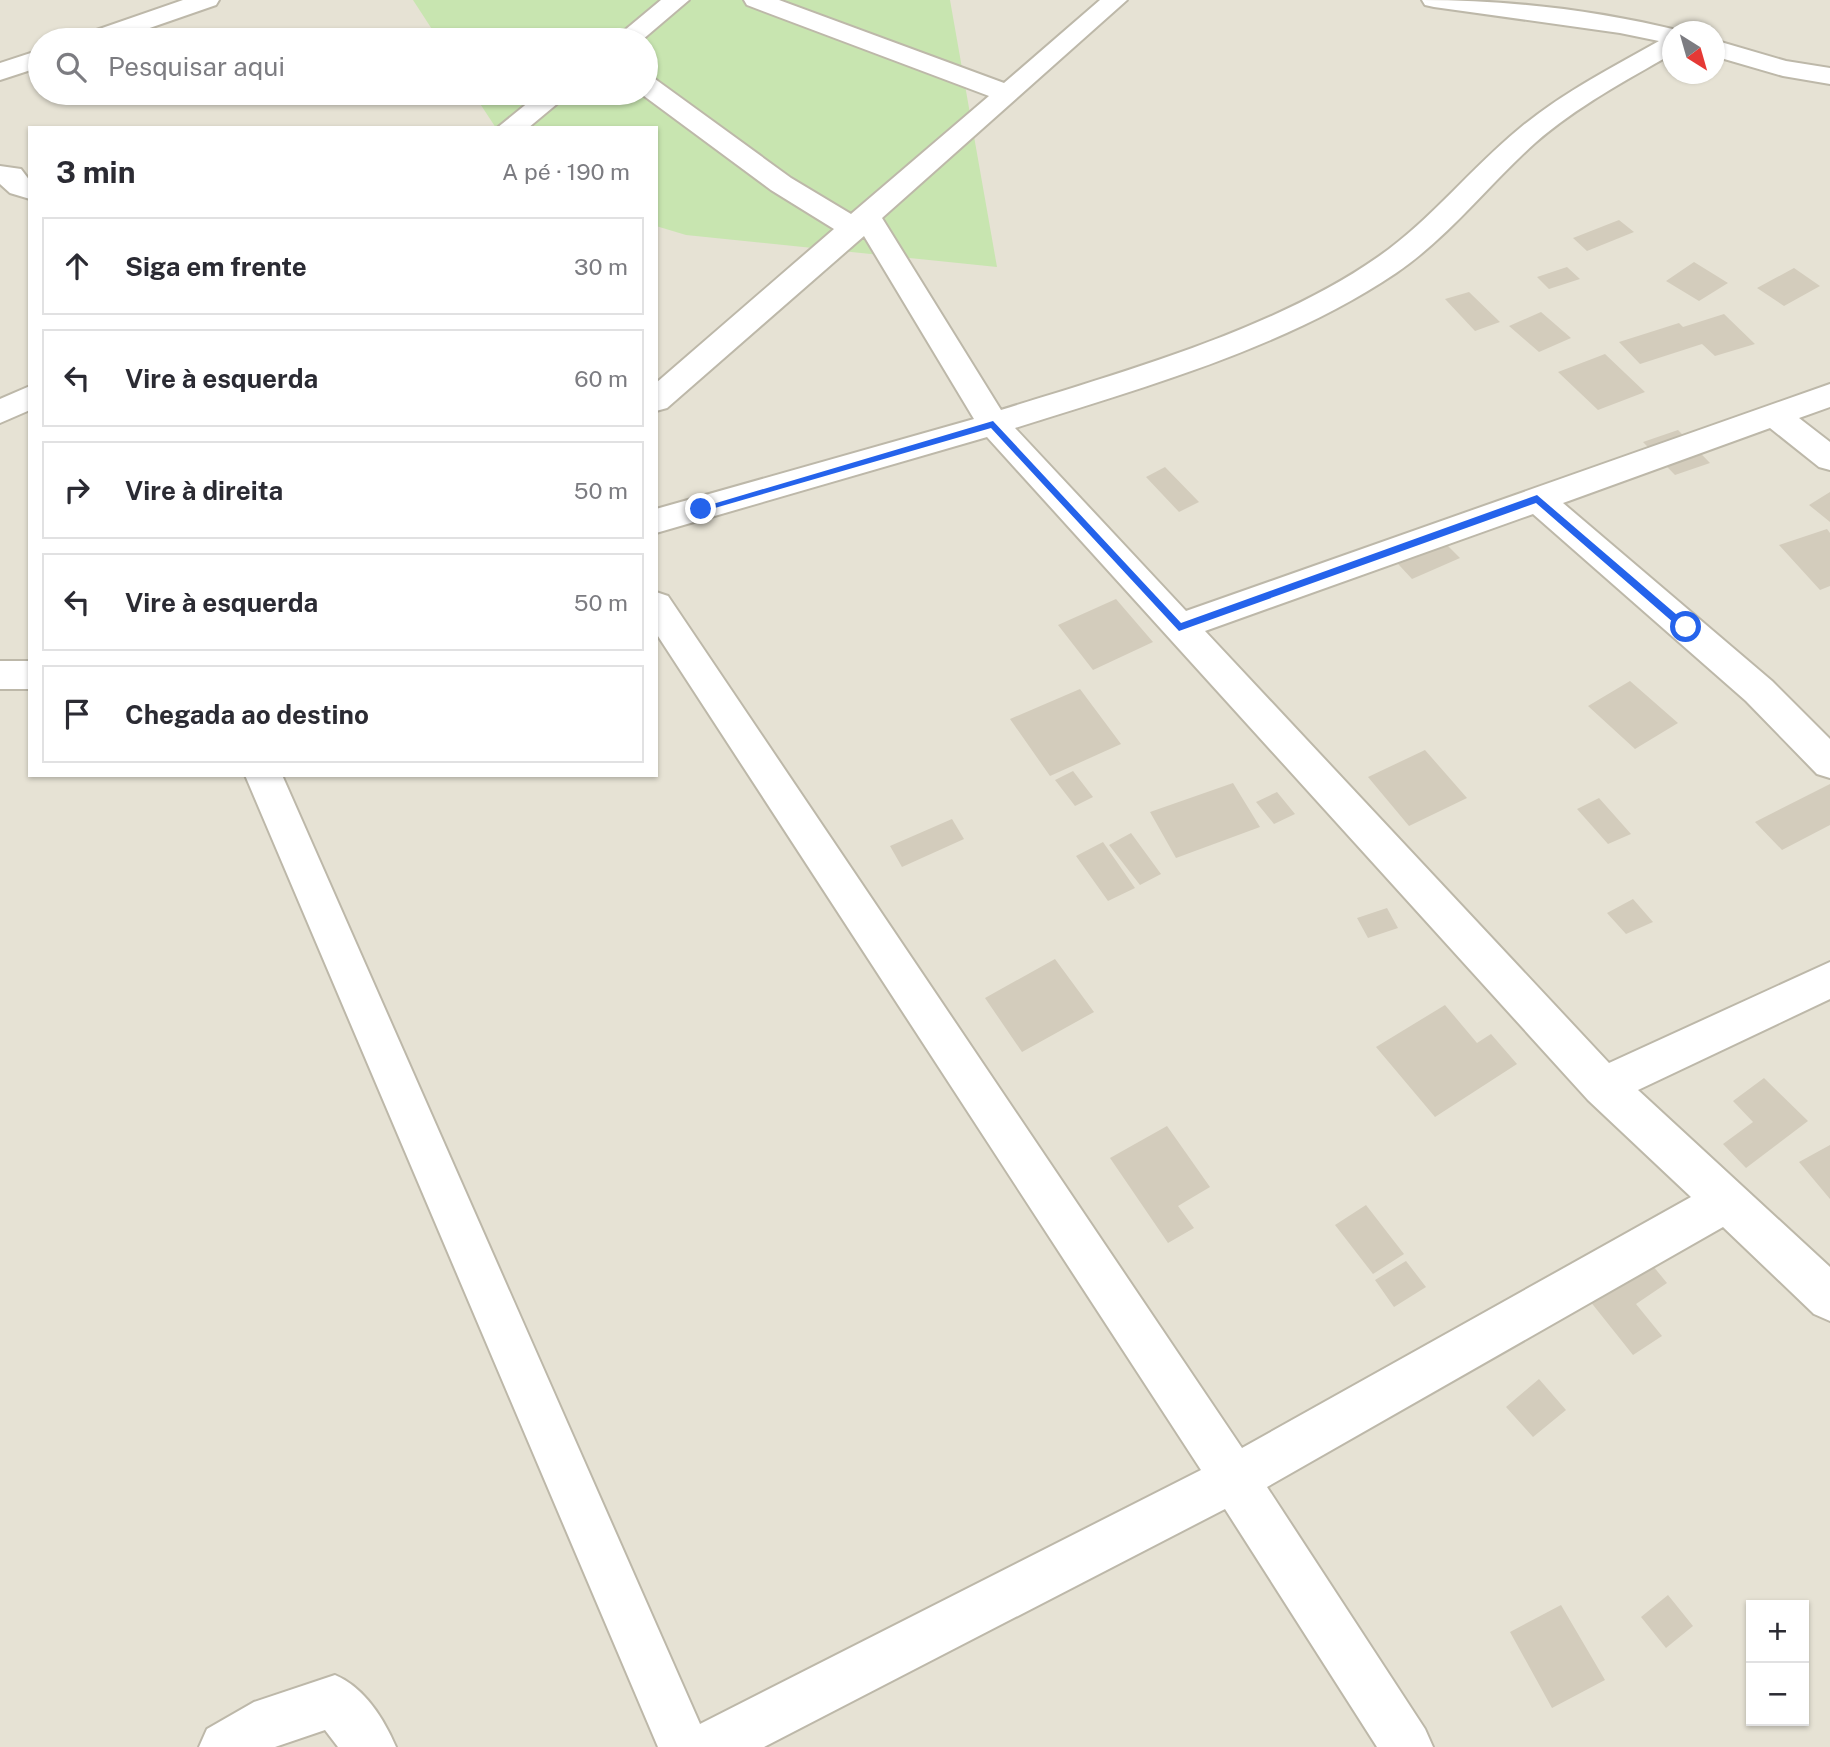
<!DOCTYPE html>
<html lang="pt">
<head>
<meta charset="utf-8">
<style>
  body { margin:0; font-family:"Public Sans",sans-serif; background:#f7f7f7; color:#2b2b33 }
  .controls { position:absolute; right:21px; bottom:21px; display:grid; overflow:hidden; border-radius:0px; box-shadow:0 2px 5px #0004 }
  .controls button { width:63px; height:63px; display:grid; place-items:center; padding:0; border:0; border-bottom:2px solid #e1e1e2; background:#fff; color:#2b2b33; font:35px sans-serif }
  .compass { position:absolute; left:1662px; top:21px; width:63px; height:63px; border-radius:50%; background:#fff; box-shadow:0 2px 5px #0004; rotate:143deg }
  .stop { position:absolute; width:21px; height:21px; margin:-16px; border:5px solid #2563eb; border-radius:50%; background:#fff }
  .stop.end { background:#2563eb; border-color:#fff; box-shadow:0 2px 7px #0008 }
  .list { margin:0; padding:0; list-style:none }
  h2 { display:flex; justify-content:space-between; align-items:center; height:91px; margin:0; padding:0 28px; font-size:30px }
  h2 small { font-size:23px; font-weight:400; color:#7c7c81 }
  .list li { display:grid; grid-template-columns:46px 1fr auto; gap:21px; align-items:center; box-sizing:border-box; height:98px; margin:0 14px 14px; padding:0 14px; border:2px solid #e1e1e2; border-radius:0px }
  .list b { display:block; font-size:26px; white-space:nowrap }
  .list em { font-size:23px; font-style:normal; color:#7c7c81 }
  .icon { flex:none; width:38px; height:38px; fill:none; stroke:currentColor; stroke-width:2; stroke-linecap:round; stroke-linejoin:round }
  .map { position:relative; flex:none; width:1830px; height:1747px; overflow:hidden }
  .search { position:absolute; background:#fff; box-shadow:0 2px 5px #0004; left:28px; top:28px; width:630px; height:77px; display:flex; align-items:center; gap:18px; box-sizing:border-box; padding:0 24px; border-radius:38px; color:#7c7c81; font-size:26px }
  .panel { position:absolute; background:#fff; box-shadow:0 2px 5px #0004; left:28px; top:126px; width:630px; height:651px; border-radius:0px }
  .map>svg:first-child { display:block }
  .residential { fill:#e6e2d4; fill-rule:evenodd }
  .green { fill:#c8e5b0 }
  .building { fill:#d3ccbc }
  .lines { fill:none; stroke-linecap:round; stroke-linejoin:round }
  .minor-casing { stroke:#bdb8a9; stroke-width:4 }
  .minor { fill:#fff; fill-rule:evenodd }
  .route { fill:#2563eb }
</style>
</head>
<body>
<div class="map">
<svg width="1830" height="1747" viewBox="0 0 1830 1747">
  <rect width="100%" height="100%" fill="#f2f0e6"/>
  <path class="residential" d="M0,0H1830V1747H0ZM1672,32H1714V74H1672ZM40,40H646V93H40ZM30,128H656V775H30ZM1751,1605H1804V1721H1751Z"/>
  <path class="green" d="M413,0H950L997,267L686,235L656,226V128H496L473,93H646V40H439Z"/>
  <path class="building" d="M1619,220L1634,232L1587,251L1573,238Z
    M1694,262L1728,283L1699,301L1666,281Z
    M1567,267L1580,279L1549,289L1537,277Z
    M1794,268L1820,286L1784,306L1757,288Z
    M1469,292L1500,322L1475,331L1445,299Z
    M1541,312L1571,338L1539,352L1509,326Z
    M1724,314L1755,344L1715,356L1702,344L1640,364L1619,342L1679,323L1683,327Z
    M1605,354L1645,392L1598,410L1558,372Z
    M1678,430L1710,463L1675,475L1643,442Z
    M1165,467L1199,502L1179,512L1146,477Z
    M1830,492V522L1809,505Z
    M1827,529L1830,533V586L1820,590L1779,545Z
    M1433,531L1460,558L1412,579L1387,552Z
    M1116,599L1153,642L1093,670L1058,625Z
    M1630,681L1678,723L1635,749L1588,706Z
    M1080,689L1121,744L1050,776L1010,719Z
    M1425,750L1467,798L1409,826L1368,777Z
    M1073,771L1093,797L1075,806L1055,780Z
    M1233,783L1260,827L1176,858L1150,812Z
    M1830,784V825L1782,850L1755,822Z
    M1277,792L1295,814L1274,824L1256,802Z
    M1599,798L1631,834L1608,844L1577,809Z
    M952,819L964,839L902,867L890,846Z
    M1131,833L1161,874L1140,885L1109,845Z
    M1103,842L1135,888L1108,901L1076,856Z
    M1633,899L1653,922L1626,934L1607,913Z
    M1387,908L1398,928L1368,938L1357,918Z
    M1055,959L1094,1012L1022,1052L985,998Z
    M1445,1005L1477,1043L1491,1034L1517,1064L1435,1117L1376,1047Z
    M1764,1078L1808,1121L1746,1168L1723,1144L1753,1122L1733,1101Z
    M1167,1126L1210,1187L1178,1206L1194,1228L1168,1243L1110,1158Z
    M1830,1145V1199L1799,1162Z
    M1366,1205L1404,1254L1373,1274L1335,1225Z
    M1634,1243L1667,1283L1636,1304L1662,1336L1633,1355L1574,1281Z
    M1406,1261L1426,1287L1394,1307L1375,1280Z
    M1539,1379L1566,1410L1533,1437L1506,1407Z
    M1668,1595L1693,1626L1666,1648L1641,1617Z
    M1561,1605L1605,1680L1552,1708L1510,1632Z"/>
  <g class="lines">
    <defs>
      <path id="minor" d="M183,0H219L216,5L115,40H78L82,35Z
        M661,0H689L642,40H613Z
        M744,0H779L1004,83L1100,0H1127L882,218L1001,410C1122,372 1274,330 1378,257C1431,220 1470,169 1520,128C1562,93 1611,68 1659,41L1620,33L1434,7L1425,5L1422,0C1508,0 1596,10 1681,31L1672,32V54C1625,81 1576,107 1535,143C1488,185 1449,237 1396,273C1283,349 1144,387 1015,428L1186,611L1830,384V407L1799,418L1830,442V470L1819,467L1770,428L1563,503L1772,681L1830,739V778L1817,774L1746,701L1533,514L1205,631L1609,1063L1830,962V999L1638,1090L1830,1267V1321L1814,1314L1723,1227L1267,1487L1425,1729L1433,1747H1377L1225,1509L764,1747H658L245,775H282L700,1724L1201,1470L656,633V592L668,596L1242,1448L1691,1197L1588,1100L987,437L656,533V509L974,419L864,236L667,408L656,411V383L834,229L771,190L640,93H646V77L655,79L791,178L851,214L989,96L747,5Z
        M1714,40L1786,61L1830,68V84L1783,76L1714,56Z
        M40,50V67L0,80V63Z
        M540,93H570L528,128H497Z
        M0,166L21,169L30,181V199L10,193L0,184Z
        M30,386V410L0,423V399Z
        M0,661H30V689H0Z
        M335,1675C364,1687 384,1719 396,1747H338L325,1730L275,1747H199L207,1729L254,1702Z"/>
    </defs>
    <use href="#minor" class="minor-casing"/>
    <use href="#minor" class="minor"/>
  </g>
  <path class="route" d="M993,421L1181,623L1537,495L1691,627L1682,630L1536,503L1179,631L991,428L701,512L696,509Z"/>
</svg>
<div class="controls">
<button>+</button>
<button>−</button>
</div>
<svg class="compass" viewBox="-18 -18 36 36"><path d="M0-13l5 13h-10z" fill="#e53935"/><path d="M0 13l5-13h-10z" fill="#7c7c81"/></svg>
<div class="stop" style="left:1686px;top:627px"></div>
<div class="stop end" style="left:701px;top:509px"></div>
<div class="search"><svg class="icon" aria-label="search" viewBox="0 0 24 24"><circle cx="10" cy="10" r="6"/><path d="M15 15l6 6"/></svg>Pesquisar aqui</div>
<section class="panel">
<h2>3 min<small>A pé · 190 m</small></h2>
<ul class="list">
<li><svg class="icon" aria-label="ahead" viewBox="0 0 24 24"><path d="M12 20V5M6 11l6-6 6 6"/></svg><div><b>Siga em frente</b></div><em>30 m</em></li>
<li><svg class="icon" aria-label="left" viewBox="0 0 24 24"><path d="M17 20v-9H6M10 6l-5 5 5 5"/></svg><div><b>Vire à esquerda</b></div><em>60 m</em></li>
<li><svg class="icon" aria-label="right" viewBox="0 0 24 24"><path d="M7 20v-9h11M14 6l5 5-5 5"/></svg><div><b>Vire à direita</b></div><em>50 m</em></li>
<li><svg class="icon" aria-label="left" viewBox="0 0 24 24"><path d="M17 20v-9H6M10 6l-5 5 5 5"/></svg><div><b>Vire à esquerda</b></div><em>50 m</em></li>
<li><svg class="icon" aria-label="arrive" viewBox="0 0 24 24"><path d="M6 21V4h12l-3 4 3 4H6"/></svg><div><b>Chegada ao destino</b></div></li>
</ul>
</section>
</div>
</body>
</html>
